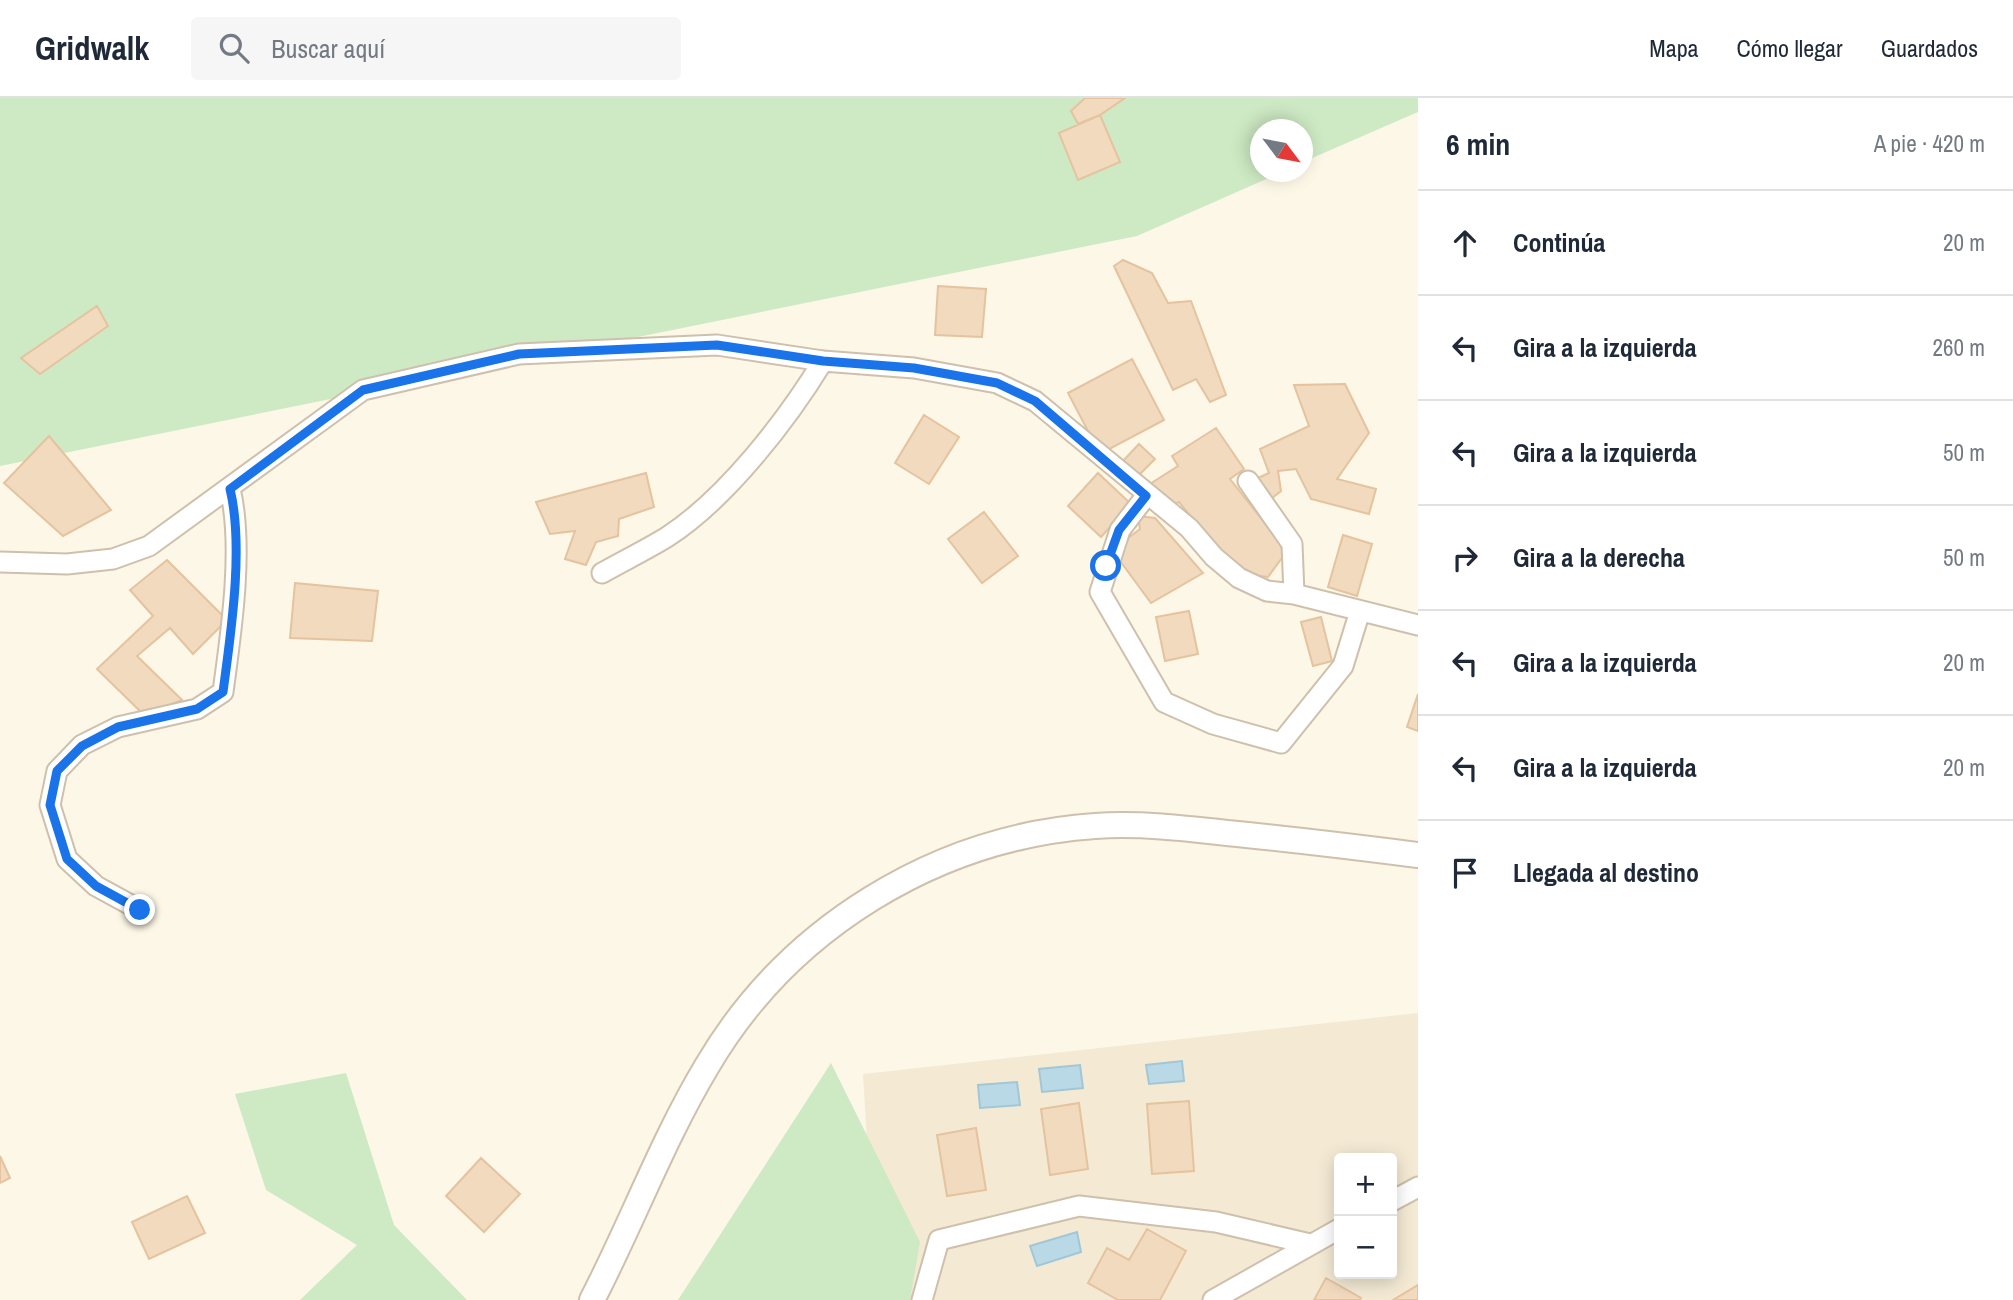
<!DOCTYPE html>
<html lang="es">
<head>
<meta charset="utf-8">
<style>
  body { margin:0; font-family:"Archivo Narrow",sans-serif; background:#f6f6f7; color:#1f2937 }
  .controls { position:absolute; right:21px; bottom:21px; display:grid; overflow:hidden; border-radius:7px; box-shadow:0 4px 18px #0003 }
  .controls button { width:63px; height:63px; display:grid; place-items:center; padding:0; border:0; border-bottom:2px solid #e0e1e3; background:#fff; color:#1f2937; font:35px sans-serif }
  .compass { position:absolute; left:1250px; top:21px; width:63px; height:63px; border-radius:50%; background:#fff; box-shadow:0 4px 18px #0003; rotate:122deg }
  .stop { position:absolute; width:21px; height:21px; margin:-16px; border:5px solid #1a73e8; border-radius:50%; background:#fff }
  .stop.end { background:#1a73e8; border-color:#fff; box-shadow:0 2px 7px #0008 }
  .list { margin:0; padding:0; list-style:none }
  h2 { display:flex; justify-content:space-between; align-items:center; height:91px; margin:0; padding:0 28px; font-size:30px }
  h2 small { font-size:23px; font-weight:400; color:#747a83 }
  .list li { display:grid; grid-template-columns:46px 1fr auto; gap:21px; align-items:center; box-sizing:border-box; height:105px; padding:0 28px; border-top:2px solid #e0e1e3 }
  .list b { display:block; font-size:26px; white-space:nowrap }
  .list em { font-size:23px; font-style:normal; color:#747a83 }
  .icon { flex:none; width:38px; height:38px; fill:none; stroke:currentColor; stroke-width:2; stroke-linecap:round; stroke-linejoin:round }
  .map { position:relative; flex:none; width:1418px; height:1202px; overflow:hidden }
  header { display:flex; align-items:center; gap:42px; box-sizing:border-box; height:98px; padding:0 35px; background:#fff; border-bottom:2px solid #e0e1e3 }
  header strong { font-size:33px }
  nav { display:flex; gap:38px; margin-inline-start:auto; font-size:24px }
  .search { width:490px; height:63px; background:#f6f6f7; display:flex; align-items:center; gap:18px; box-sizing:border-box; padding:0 24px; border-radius:7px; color:#747a83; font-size:26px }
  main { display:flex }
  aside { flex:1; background:#fff }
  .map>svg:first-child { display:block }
  .residential { fill:#f4ead4; fill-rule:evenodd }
  .green { fill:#ceeac4 }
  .water { fill:#bad9e6; stroke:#a1c7d7; stroke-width:2 }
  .building { fill:#f1dabe; stroke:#e4c39e; stroke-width:2 }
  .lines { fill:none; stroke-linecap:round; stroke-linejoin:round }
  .minor-casing { stroke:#cec0ac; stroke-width:23 }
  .tertiary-casing { stroke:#cec0ac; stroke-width:28 }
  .minor { stroke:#fff; stroke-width:19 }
  .tertiary { stroke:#fff; stroke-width:24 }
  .route { stroke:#1a73e8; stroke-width:9 }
</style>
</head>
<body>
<header>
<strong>Gridwalk</strong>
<div class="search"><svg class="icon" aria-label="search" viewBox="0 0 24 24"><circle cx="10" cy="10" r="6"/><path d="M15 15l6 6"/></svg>Buscar aquí</div>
<nav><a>Mapa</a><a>Cómo llegar</a><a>Guardados</a></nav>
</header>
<main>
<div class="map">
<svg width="1418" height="1202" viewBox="0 0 1418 1202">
  <rect width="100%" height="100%" fill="#fcf7e6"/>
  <path class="residential" d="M1418,915V1202H876L863,976ZM1339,1060H1392V1176H1339Z"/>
  <path class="green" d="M0,0H1418V14L1303,64L1302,32H1260V74H1282L1137,138L0,368Z
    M831,965L920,1144L910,1202H678Z
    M346,975L394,1127L467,1202H300L357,1147L266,1092L235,996Z"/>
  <path class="water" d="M1182,963L1184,983L1149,986L1146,967Z
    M1080,967L1083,990L1042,994L1039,971Z
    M1017,984L1020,1007L980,1010L978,987Z
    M1077,1134L1081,1154L1037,1168L1030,1148Z"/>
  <path class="building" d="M1085,0H1125L1100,17L1078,26L1071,13Z
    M1100,17L1120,64L1078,82L1059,35Z
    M1123,162L1152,175L1168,205L1191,203L1226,297L1210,304L1196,281L1173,292L1114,168Z
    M938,188L986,191L982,239L935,237Z
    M97,208L108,228L40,276L21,260Z
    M1132,261L1164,322L1100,356L1068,295Z
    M1345,286L1369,335L1337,381L1376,391L1369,416L1311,401L1296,371L1278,373L1281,393L1272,400L1258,380L1269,375L1260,351L1309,328L1294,287Z
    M924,317L959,339L929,386L895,365Z
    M1216,330L1244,371L1230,381L1279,443L1284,457L1268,479L1252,477L1220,455L1179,404L1169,408L1150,386L1178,368L1172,358Z
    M49,338L111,412L63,438L4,385Z
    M1139,346L1155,361L1136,380L1121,365Z
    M646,375L654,409L619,421L618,438L596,444L586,467L565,461L575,433L550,436L536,404Z
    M1098,375L1131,406L1101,439L1068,408Z
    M984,414L1018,458L982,485L948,441Z
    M1138,418L1155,420L1203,475L1151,505L1112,452L1140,431Z
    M1343,437L1372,446L1357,498L1328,489Z
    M167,462L227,522L193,556L170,530L137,558L182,602L144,617L97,571L153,518L130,492Z
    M295,485L378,493L372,543L290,540Z
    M1189,513L1198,556L1165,563L1156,519Z
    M1321,519L1332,563L1313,568L1301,524Z
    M1418,596V633L1407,629Z
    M1189,1003L1194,1073L1152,1076L1147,1006Z
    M1079,1005L1088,1071L1050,1077L1041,1011Z
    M976,1030L986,1092L947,1098L937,1037Z
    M0,1058L10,1080L0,1085Z
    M481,1060L520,1096L484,1134L446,1098Z
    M187,1098L205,1135L149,1161L132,1124Z
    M1147,1131L1186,1153L1160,1202H1118L1088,1185L1107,1150L1129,1162Z
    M1326,1180L1361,1200L1360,1202H1314Z
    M1418,1187V1202H1393Z"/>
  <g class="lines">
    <defs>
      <path id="minor" d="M1248,383L1292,446L1294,496
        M1146,398L1120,432L1100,494L1164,604L1213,626L1281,645L1343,568L1360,513
        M0,464L67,466L113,461L149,448L363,292L519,256L717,247L823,263L914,270L997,285L1035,303L1189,430L1214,459L1239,480L1267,493L1294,496L1418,527
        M602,475C623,463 646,452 667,439C726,401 787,322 823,263
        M140,812L96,788L67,761L50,707L57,673L82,647L118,629L197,611L223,594C231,535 244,449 230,391
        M1392,1103L1418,1089
        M922,1202L939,1142L1079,1108L1216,1124L1310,1146
        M1213,1202L1339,1131"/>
      <path id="tertiary" d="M592,1202C632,1125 662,1043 707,968C788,830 936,739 1095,728C1139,725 1183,730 1227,735C1291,741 1355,749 1418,757"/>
    </defs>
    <use href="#minor" class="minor-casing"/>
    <use href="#tertiary" class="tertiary-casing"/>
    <use href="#minor" class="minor"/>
    <use href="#tertiary" class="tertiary"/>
  </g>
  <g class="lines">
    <path class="route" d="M140,812L96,788L67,761L50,707L57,673L82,648L118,629L197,611L223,594C231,534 244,449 230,391L363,292L519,256L717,247L823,263L914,270L997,285L1035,303L1146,398L1119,432L1106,468"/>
  </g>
</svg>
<div class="controls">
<button>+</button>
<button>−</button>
</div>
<svg class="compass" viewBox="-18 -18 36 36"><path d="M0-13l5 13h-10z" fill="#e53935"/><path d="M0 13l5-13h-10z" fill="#747a83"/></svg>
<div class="stop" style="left:1106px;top:468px"></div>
<div class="stop end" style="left:140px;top:812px"></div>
</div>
<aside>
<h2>6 min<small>A pie · 420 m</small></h2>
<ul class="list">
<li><svg class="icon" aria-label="ahead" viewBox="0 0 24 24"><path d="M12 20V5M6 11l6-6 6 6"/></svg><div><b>Continúa</b></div><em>20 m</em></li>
<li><svg class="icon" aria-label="left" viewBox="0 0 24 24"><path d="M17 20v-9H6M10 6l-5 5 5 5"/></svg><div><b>Gira a la izquierda</b></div><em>260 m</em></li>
<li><svg class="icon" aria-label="left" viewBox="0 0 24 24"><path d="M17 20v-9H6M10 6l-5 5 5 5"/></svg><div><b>Gira a la izquierda</b></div><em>50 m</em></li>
<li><svg class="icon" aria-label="right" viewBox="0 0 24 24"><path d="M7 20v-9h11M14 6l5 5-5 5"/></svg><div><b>Gira a la derecha</b></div><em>50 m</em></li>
<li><svg class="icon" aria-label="left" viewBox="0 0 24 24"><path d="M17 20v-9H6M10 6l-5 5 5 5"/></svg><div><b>Gira a la izquierda</b></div><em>20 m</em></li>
<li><svg class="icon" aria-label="left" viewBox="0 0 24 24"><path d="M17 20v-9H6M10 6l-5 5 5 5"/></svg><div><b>Gira a la izquierda</b></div><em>20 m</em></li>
<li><svg class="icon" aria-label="arrive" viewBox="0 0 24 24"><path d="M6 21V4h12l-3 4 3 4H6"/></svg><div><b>Llegada al destino</b></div></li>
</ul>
</aside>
</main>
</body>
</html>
